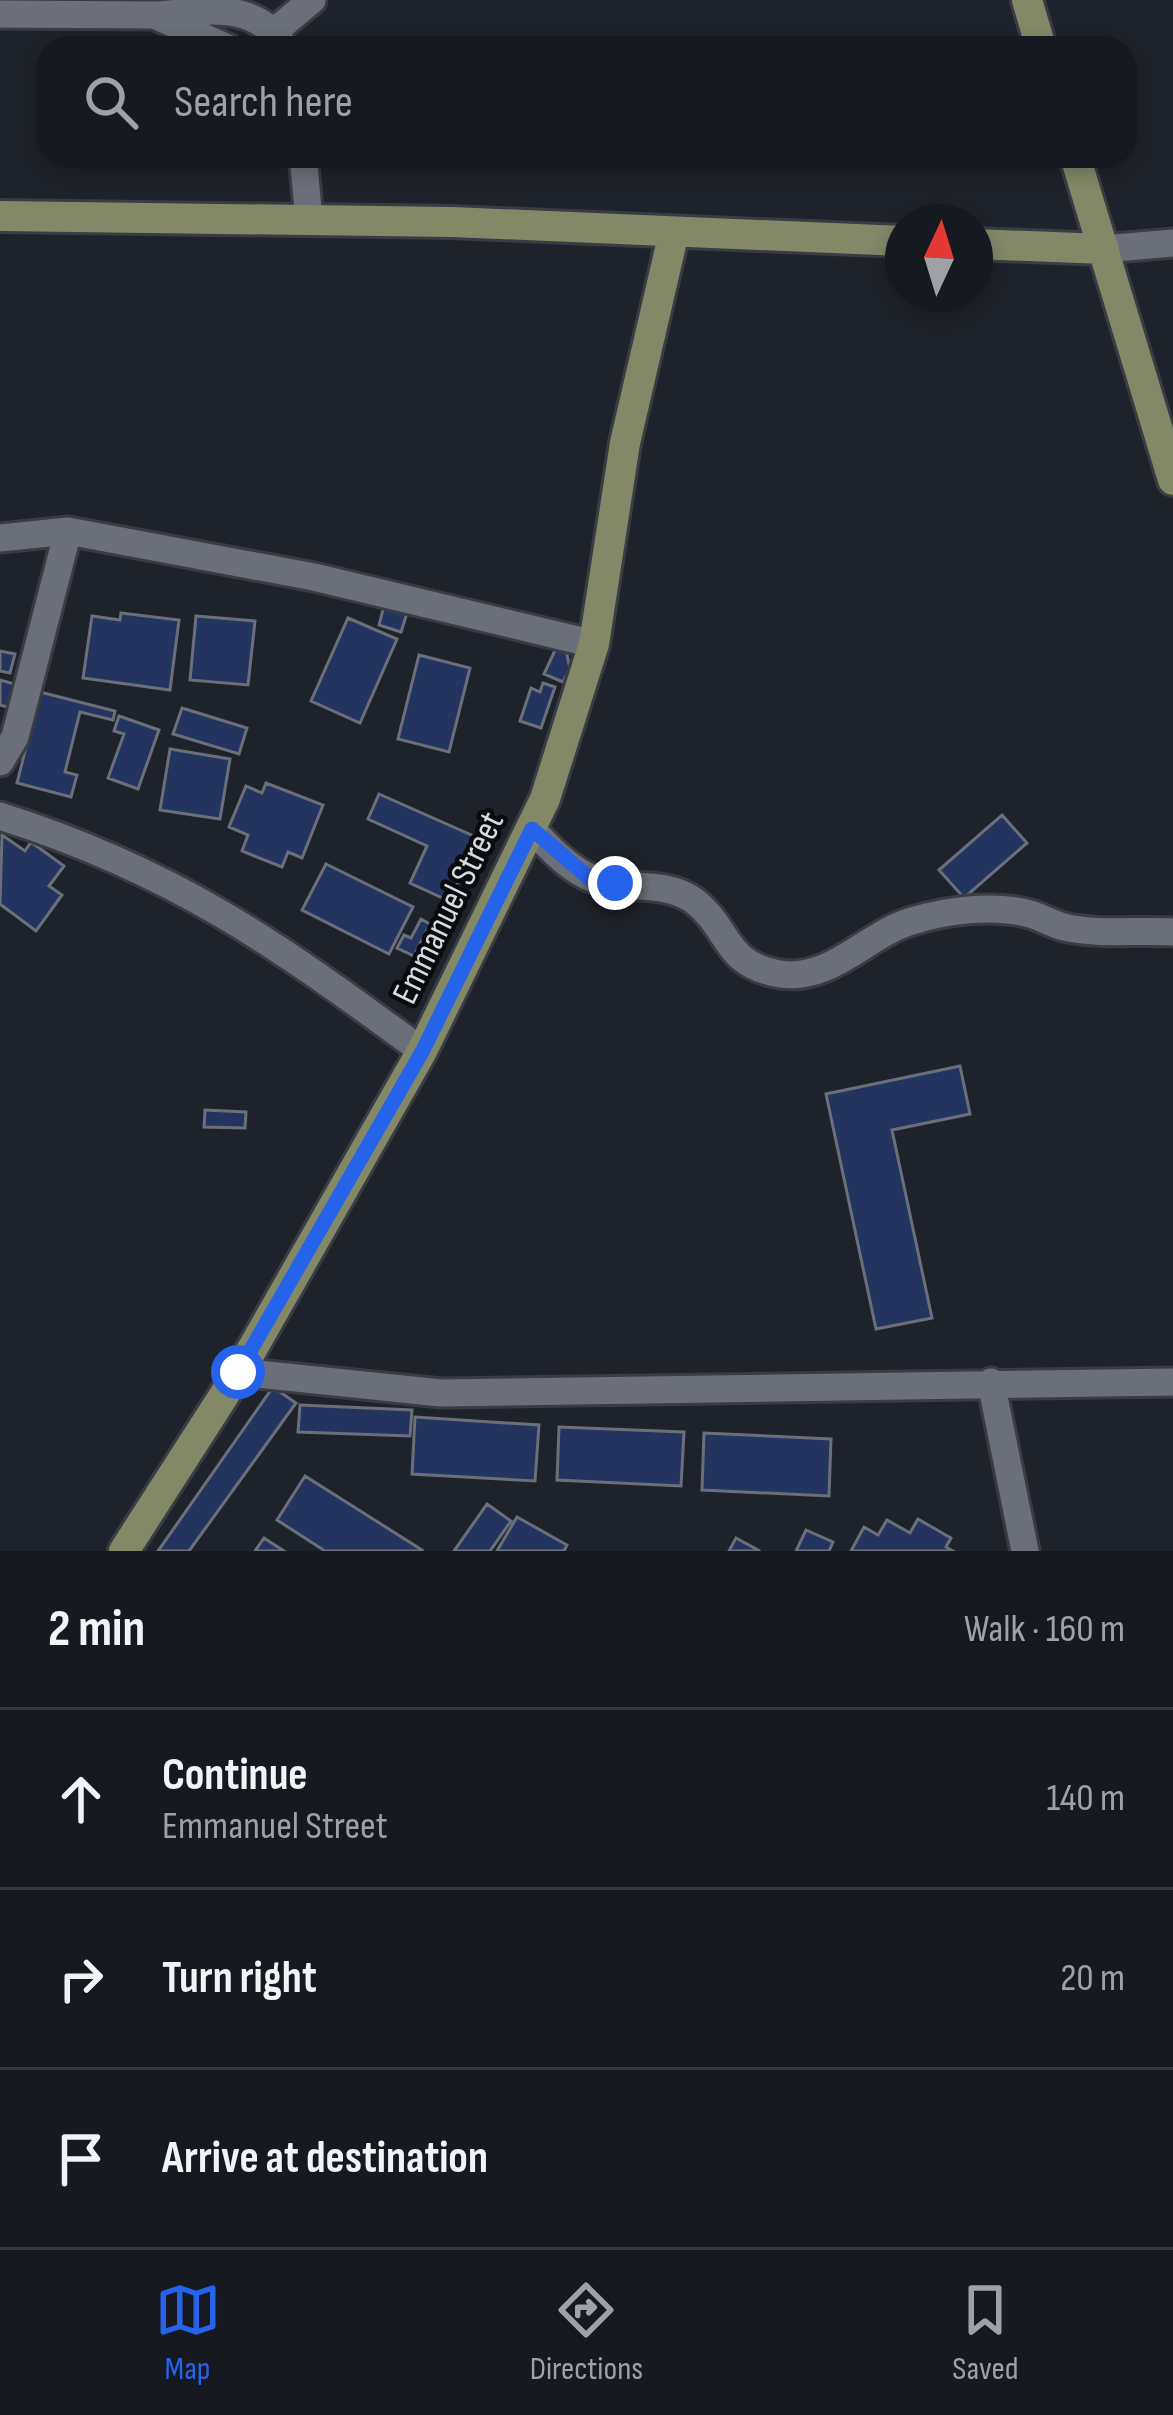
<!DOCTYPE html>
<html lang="en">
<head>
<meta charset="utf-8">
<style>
  body { margin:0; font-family:"Sofia Sans Condensed",sans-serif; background:#1f2329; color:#f1f3f6 }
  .compass { position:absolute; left:885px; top:204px; width:108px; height:108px; border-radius:50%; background:#161a20; box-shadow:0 6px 18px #0003; rotate:4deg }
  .stop { position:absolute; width:36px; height:36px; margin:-27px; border:9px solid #2563eb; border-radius:50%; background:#fff }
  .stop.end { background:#2563eb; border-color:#fff; box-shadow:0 3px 12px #0008 }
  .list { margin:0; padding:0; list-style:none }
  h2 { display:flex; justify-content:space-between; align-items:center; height:156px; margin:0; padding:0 48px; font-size:51px }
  h2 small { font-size:39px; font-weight:400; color:#9ea1a5 }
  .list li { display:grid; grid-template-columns:78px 1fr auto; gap:36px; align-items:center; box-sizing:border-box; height:180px; padding:0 48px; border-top:3px solid #35383e }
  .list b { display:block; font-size:45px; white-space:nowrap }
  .list p { margin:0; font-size:39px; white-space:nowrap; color:#9ea1a5 }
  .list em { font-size:39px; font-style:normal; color:#9ea1a5 }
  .icon { flex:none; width:66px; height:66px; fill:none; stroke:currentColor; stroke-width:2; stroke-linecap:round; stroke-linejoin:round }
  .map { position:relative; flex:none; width:1173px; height:1551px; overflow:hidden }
  .search { position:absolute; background:#161a20; box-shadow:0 6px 18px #0003; left:36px; right:36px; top:36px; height:132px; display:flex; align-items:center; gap:30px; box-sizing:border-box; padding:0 42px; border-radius:36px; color:#9ea1a5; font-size:45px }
  .sheet { height:696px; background:#161a20 }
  nav { display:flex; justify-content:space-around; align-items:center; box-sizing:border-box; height:168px; border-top:3px solid #35383e; background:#161a20; font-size:33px; color:#9ea1a5 }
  nav a { display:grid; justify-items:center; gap:6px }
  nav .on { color:#2563eb }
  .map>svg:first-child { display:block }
  .building { fill:#233461; stroke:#6a6f79; stroke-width:3 }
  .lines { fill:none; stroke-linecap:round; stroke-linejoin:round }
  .street-casing { stroke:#393c43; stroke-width:33 }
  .secondary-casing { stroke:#393c43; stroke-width:36 }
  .street { stroke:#6b6f79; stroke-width:27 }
  .secondary { stroke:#838867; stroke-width:30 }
  .route { stroke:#2563eb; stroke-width:15 }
  .labels { text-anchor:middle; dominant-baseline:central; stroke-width:9; stroke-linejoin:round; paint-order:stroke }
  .street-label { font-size:36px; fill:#d6d9de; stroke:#0a0b0f }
</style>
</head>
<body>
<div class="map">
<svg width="1173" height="1551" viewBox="0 0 1173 1551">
  <rect width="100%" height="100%" fill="#1e222a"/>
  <path class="building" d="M384,606L407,613L401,632L379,625Z
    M121,613L179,620L170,690L83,678L92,616L120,620Z
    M196,616L255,621L248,685L190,680Z
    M348,618L397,639L360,723L311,701Z
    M557,646L566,650L570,669L563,682L544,674Z
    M0,651L15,654L10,673L0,671Z
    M419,655L470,668L449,752L398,739Z
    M0,680L18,685L10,708L0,705Z
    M543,683L555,687L541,728L520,721L531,688L540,692Z
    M40,692L115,711L113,720L80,712L65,772L77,775L71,797L17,783Z
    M182,708L247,728L239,754L173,734Z
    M119,716L159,730L138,789L108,778L124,734L114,731Z
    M170,749L230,759L220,819L160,810Z
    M266,783L323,805L302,858L288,852L282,867L242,851L248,835L229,827L246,786L262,793Z
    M379,794L478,838L449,901L410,883L427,846L368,819Z
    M1002,815L1027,843L964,898L939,870Z
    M2,835L25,851L31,842L64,866L49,886L62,895L36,931L0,904Z
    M326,864L413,907L389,954L302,910Z
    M421,919L430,924L414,956L397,948L404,935L411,938Z
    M960,1066L970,1114L892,1130L932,1318L876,1329L826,1094Z
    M205,1110L246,1112L245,1128L204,1127Z
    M273,1387L296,1403L189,1551H158Z
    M300,1405L412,1410L410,1436L298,1432Z
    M415,1417L539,1425L535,1481L412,1474Z
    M559,1427L684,1432L681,1486L557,1480Z
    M704,1433L831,1439L829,1496L702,1490Z
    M305,1476L422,1550L421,1551H325L277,1520Z
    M487,1504L511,1521L490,1551H454Z
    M517,1517L567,1545L564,1551H497Z
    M918,1519L951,1538L946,1547L953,1551H851L864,1527L878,1535L887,1520L910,1533Z
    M806,1530L833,1542L829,1551H796Z
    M264,1538L284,1551H255Z
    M736,1538L760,1551H729Z"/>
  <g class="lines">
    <defs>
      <path id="street" d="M0,14L154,15L228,48
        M158,15C208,11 256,0 285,48
        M275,31L312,0
        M303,156L309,219
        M1104,249L1173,243
        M0,538L68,531
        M0,762L15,737L68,531L314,577L594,644
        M0,816C174,871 278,945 422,1051
        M532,829C548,846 566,866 587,876C620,893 661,878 693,900C731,928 722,964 780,974C831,982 867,934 912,921C948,910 994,904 1030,914C1041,917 1052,924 1064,927C1097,935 1138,930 1173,932
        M239,1372L441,1393L1173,1382
        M991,1382L1025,1551"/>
      <path id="secondary" d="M1027,0L1041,48
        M1075,156L1173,480
        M0,216L452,222L903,241
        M975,244L1104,249
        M124,1551L239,1372L422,1051L545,799L594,644L625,443L674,232"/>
    </defs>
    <use href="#street" class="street-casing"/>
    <use href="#secondary" class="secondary-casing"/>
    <use href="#street" class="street"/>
    <use href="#secondary" class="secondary"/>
  </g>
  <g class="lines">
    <path class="route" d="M238,1372L422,1052L532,829L589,878L615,883"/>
  </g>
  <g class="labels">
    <g class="street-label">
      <text transform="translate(449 908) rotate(-64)">Emmanuel Street</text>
    </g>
  </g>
</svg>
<svg class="compass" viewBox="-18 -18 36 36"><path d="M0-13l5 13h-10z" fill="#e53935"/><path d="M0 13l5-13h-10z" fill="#9ea1a5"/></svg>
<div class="stop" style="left:238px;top:1372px"></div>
<div class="stop end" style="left:615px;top:883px"></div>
<div class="search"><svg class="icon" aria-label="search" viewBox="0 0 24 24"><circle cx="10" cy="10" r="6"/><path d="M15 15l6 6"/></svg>Search here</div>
</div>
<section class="sheet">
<h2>2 min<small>Walk · 160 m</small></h2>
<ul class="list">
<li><svg class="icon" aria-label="ahead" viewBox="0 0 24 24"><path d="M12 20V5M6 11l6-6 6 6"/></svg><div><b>Continue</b><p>Emmanuel Street</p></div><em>140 m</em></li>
<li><svg class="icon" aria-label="right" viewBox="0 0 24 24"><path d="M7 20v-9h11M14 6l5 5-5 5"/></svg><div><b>Turn right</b></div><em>20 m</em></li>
<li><svg class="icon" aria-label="arrive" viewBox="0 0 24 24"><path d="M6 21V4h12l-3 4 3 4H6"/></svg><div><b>Arrive at destination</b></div></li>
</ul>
</section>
<nav>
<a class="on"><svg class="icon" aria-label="map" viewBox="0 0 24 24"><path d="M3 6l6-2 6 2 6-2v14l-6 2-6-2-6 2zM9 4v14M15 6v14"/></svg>Map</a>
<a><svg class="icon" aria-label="directions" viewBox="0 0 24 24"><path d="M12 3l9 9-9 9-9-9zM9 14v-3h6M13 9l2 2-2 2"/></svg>Directions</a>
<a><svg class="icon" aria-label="saved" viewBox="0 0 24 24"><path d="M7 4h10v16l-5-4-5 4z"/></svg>Saved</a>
</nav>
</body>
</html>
